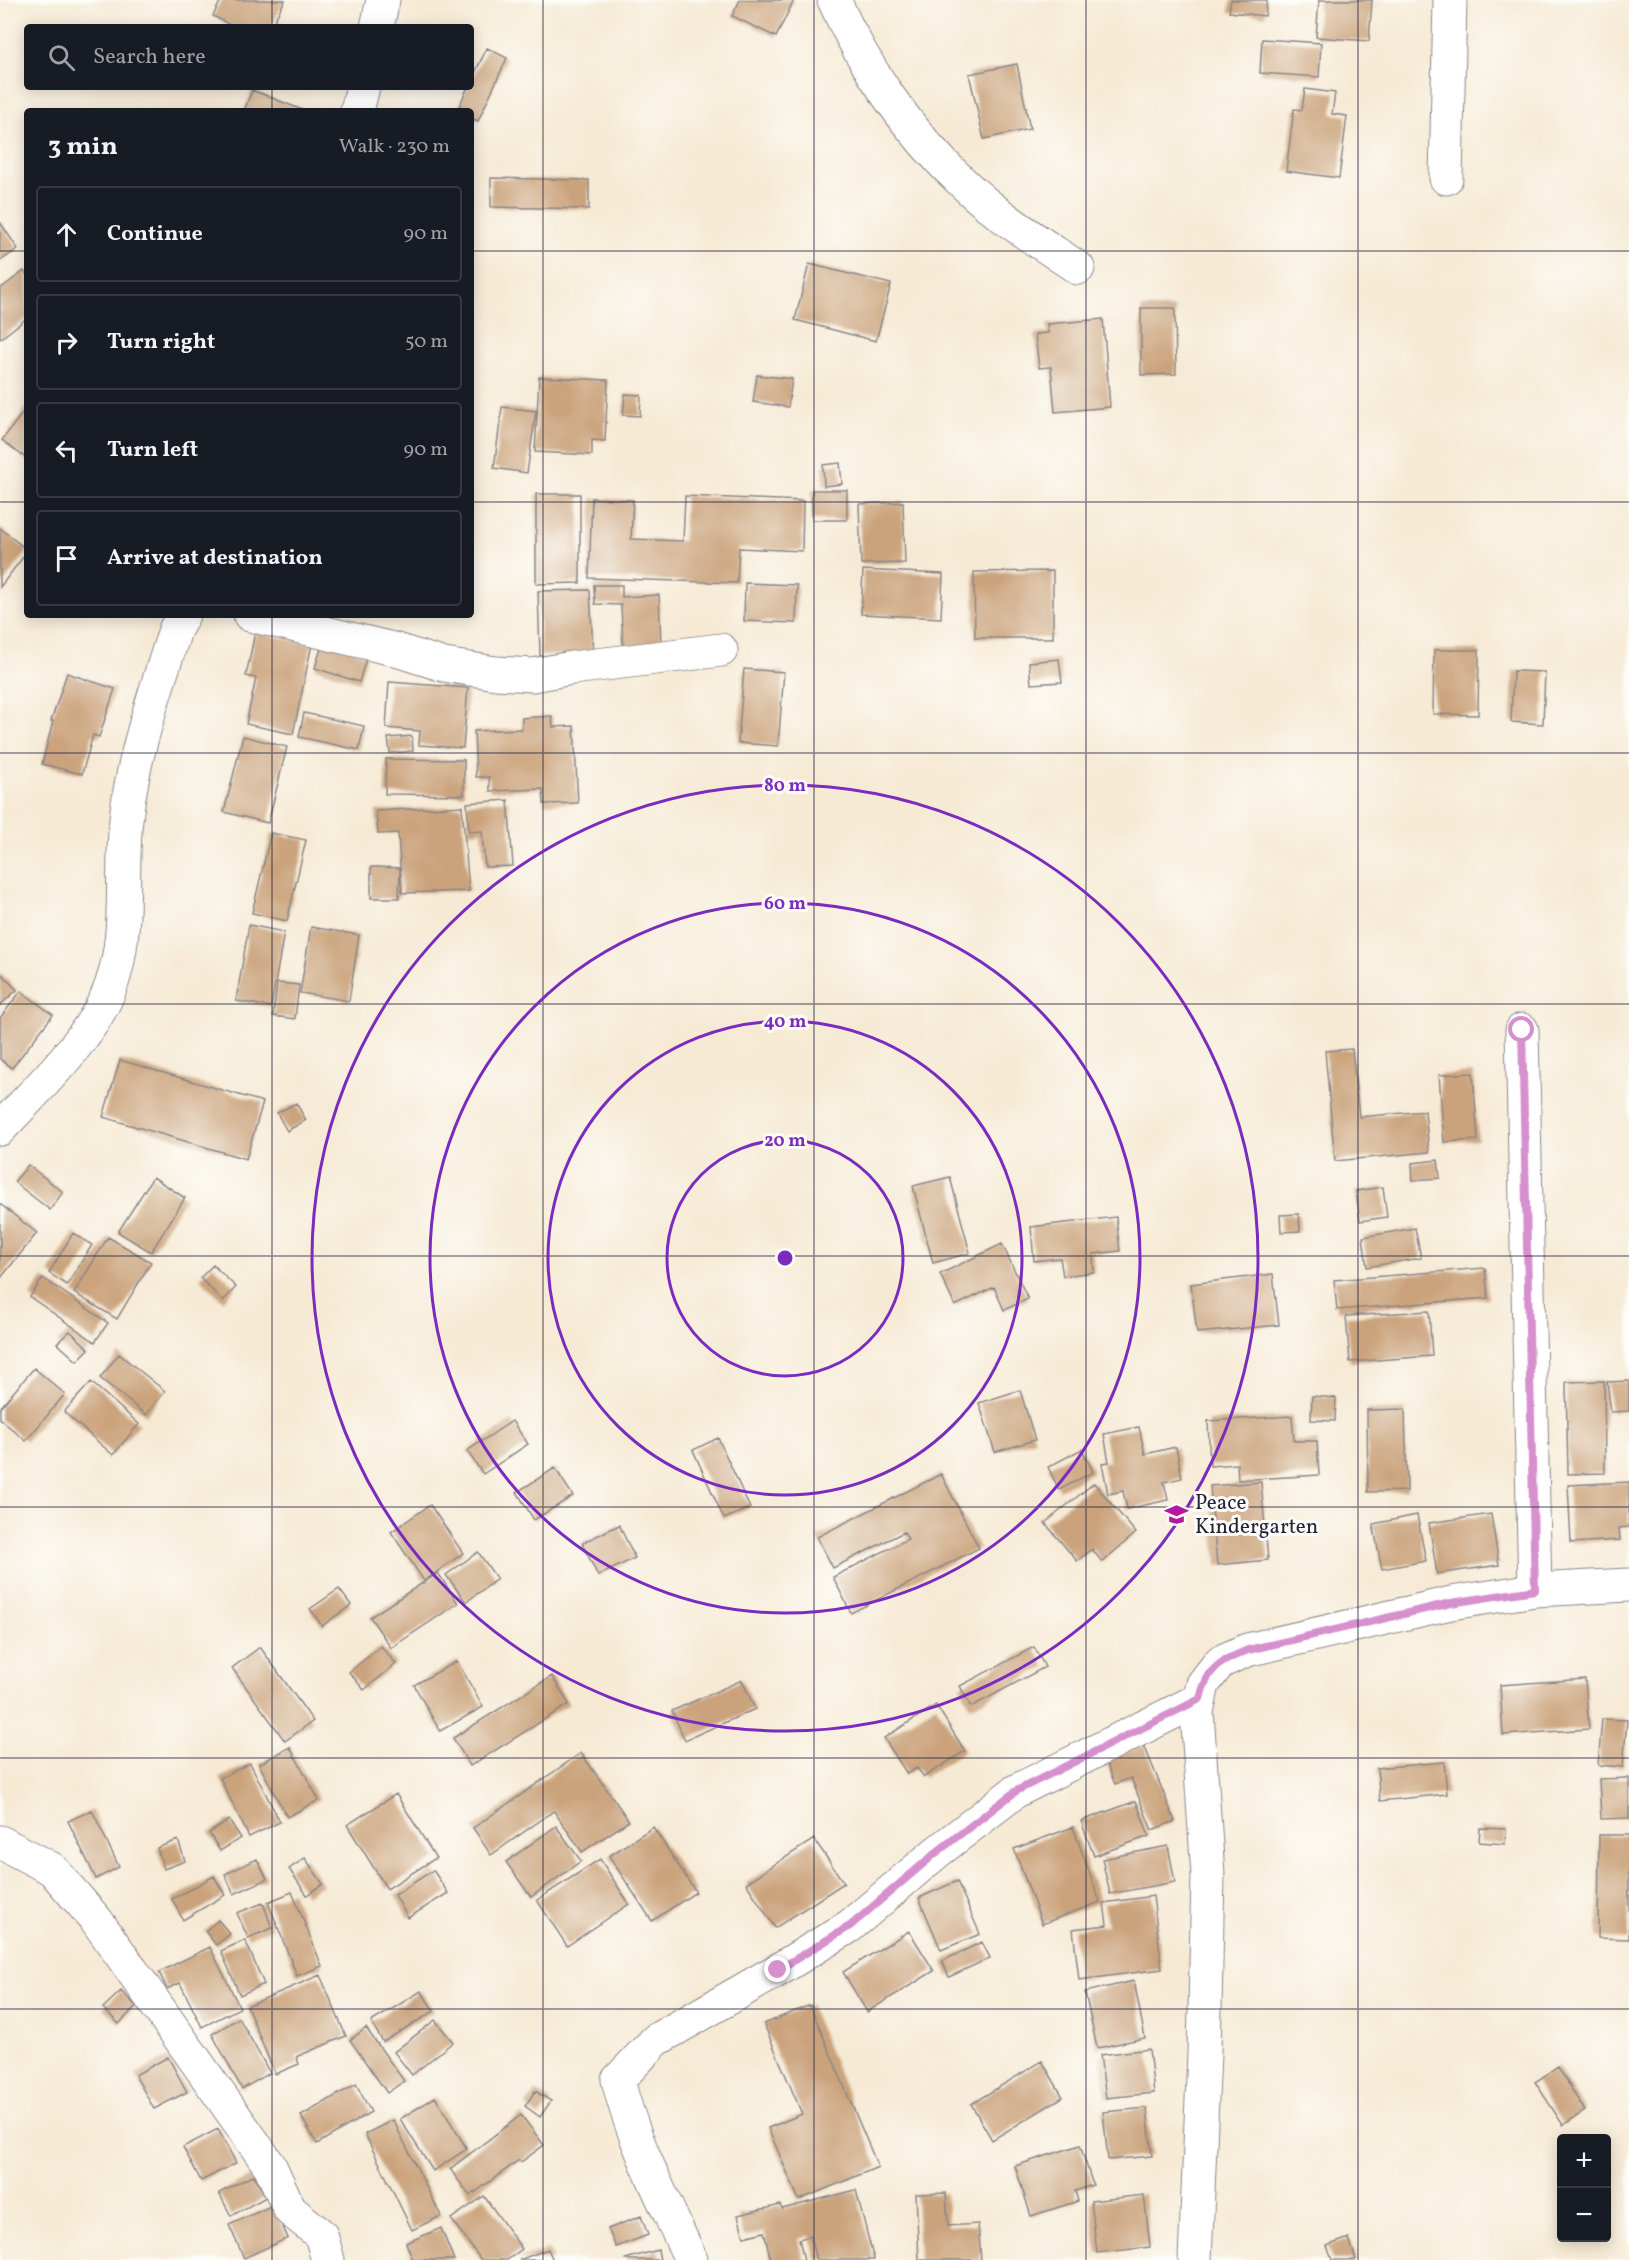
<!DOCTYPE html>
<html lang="en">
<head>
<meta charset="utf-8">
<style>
  body { margin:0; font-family:Vollkorn,serif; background:#20242c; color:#f1f3f6 }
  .controls { position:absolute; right:18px; bottom:18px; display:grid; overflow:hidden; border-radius:6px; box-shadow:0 3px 15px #0003 }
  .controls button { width:54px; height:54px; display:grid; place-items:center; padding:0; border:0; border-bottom:2px solid #363941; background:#171b24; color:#f1f3f6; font:30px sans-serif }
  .stop { position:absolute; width:18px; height:18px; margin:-14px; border:4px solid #d690ce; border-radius:50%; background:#fff }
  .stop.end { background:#d690ce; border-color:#fff; box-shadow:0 2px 6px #0008 }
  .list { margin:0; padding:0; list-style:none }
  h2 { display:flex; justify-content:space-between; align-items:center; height:78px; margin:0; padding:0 24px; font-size:26px }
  h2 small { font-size:20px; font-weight:400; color:#9ea1a6 }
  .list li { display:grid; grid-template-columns:39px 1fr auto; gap:18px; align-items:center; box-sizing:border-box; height:96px; margin:0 12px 12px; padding:0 12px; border:2px solid #363941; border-radius:6px }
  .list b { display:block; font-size:22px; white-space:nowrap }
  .list em { font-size:20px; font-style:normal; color:#9ea1a6 }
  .icon { flex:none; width:33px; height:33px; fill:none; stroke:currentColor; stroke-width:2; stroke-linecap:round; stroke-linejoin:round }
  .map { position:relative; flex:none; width:1629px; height:2260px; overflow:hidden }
  .search { position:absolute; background:#171b24; box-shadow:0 3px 15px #0003; left:24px; top:24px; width:450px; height:66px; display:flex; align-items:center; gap:15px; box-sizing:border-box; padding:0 21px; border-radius:6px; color:#9ea1a6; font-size:22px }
  .panel { position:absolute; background:#171b24; box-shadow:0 3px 15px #0003; left:24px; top:108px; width:450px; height:510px; border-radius:6px }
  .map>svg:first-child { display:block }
  .building { fill:#caa37c }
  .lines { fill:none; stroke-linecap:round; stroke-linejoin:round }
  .minor-casing { stroke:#8c8688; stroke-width:35 }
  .minor { stroke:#fff; stroke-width:33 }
  .route { stroke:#d690ce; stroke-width:8 }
  .grid { fill:none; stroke:#22223b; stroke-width:1.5; stroke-opacity:0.55 }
  .ring { fill:none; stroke:#7b2cbf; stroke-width:3 }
  .labels { text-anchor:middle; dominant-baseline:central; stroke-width:6; stroke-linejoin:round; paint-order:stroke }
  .poi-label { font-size:21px; fill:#22223b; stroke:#fdfcf7; text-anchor:start }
  .centre { fill:#7b2cbf; stroke:#fdfcf7; stroke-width:3 }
  .ring-label { font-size:18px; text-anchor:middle; font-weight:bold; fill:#7b2cbf; stroke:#fdfcf7; stroke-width:6; stroke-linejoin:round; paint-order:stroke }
</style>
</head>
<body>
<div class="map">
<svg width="1629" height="2260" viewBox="0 0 1629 2260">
  <rect width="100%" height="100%" fill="#fdfcf7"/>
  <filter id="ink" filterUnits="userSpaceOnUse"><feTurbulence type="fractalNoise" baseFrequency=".0167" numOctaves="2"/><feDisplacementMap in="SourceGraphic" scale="12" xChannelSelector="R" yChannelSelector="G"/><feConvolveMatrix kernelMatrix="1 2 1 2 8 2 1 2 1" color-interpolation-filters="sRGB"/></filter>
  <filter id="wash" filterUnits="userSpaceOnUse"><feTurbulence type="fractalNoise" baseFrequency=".008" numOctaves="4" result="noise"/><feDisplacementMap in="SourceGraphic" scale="24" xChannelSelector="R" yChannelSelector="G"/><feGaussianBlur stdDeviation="1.35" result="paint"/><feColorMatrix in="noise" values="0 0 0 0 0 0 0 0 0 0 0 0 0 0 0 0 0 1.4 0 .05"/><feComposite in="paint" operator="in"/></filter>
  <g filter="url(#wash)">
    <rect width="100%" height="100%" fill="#f6ead5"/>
    <g id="blocks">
      <path class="building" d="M221,0H285L271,27H234L213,16Z
        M740,0H794L776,37L732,16Z
        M1231,0H1267L1265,16L1229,12Z
        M1319,0H1372L1369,41L1316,37Z
        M1262,39L1321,43L1319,77L1260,73Z
        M487,48L507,58L478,121L471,118V111H457L468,87H471V81Z
        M1017,64L1030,129L984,139L969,74Z
        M1305,89L1335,93L1332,114L1347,116L1339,178L1286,171L1294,109L1302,110Z
        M252,90L305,111H244Z
        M491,178L589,180V209L491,207Z
        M0,222L18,249L0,261Z
        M809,264L891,284L876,341L795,320Z
        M24,271L27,275V318L0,339V289Z
        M1141,308H1175L1176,374L1141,375Z
        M1103,319L1110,407L1055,412L1051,367L1039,368L1035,334L1048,333L1047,324Z
        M757,375L792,379L788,407L753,402Z
        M539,377L608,380L605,441L592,440V455L535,452Z
        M625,394L641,395L640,416L623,415Z
        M27,407V459L2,440Z
        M502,407L536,411L527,473L494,468Z
        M840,463L842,484L824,486L823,465Z
        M812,490H847V520H812Z
        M536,494H580V583L536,584Z
        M685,496L803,501L802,551L739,548L737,583L589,578L592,498L633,500L631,539L683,541Z
        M903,502L905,563L861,564L859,504Z
        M0,528L27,550V552L0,587Z
        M863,570L943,574L941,618L861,614Z
        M1053,571V638H975L974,572Z
        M745,583L797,585L796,623L744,621Z
        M594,585H622V597L659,595L661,646L623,647L621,605L595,604Z
        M590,590L593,654L540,656L538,591Z
        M255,632L312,644L293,734L246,724L256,678L246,676Z
        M323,642L367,656L359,682L315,668Z
        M1434,650H1479L1478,715L1433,714Z
        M1059,659L1062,682L1031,684L1029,662Z
        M744,669L784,672L778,746L738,743Z
        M1513,671L1545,672L1543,724L1511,722Z
        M67,673L115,689L99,737L93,735L82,774L42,764L53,721H51Z
        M389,682L468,688L463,748L419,745L420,731L386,728Z
        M304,713L364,726L359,750L299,737Z
        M552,716L553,727L574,726L578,803L544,804L543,789L490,791L489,777H476L474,731L522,729V718Z
        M243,736L287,747L268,823L224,812Z
        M412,736L413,751L390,753L388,738Z
        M386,759L464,760V795L385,794Z
        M508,800L513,866L485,867L482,831L469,832L467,803Z
        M462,806L469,891L402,893L398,833L378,834L376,811Z
        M271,833L306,840L287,921L252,913Z
        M371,867L400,868L399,898H371Z
        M249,925L284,932L271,1007L236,1001Z
        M311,927L359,935L349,1001L300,993Z
        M0,972L17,990L0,1005Z
        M277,983L299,985L295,1019L273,1016Z
        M21,991L53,1015L12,1068L0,1059V1018Z
        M1352,1049L1359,1117L1425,1111L1429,1152L1335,1161L1325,1051Z
        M120,1060L263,1102L246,1159L103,1117Z
        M1473,1073L1478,1140L1444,1142L1439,1075Z
        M296,1103L306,1120L287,1131L277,1113Z
        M1438,1160L1440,1178L1413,1180L1412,1163Z
        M28,1165L63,1192L50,1210L14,1182Z
        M153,1177L185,1198L151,1252L118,1232Z
        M950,1177L970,1253L933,1263L913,1186Z
        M1383,1187L1387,1217L1360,1221L1356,1191Z
        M0,1204L37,1233L0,1279Z
        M1299,1214L1300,1231L1281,1232L1280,1215Z
        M1116,1217L1120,1251L1093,1254L1094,1272L1063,1276L1060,1258L1034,1261L1031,1227Z
        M1415,1228L1421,1258L1367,1267L1363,1237Z
        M73,1233L92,1245L67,1285L49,1273Z
        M108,1237L151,1262L117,1319L74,1293Z
        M1002,1244L1028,1299L1004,1310L994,1287L955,1306L940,1274Z
        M213,1265L236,1287L223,1301L200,1278Z
        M1485,1268L1488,1298L1337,1310L1334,1280Z
        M1273,1274L1279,1325L1197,1333L1191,1284Z
        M43,1278L108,1323L95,1342L30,1297Z
        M1429,1311L1432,1356L1350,1362L1346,1316Z
        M70,1331L89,1349L77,1361L57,1343Z
        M119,1354L165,1391L146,1415L100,1378Z
        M34,1368L65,1394L26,1441L0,1419V1408Z
        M1604,1381L1605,1473L1568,1474L1566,1382Z
        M1629,1381V1411L1611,1412L1607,1382Z
        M91,1382L139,1424L113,1455L64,1412Z
        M1020,1390L1035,1440L995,1452L979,1403Z
        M1312,1396L1336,1398L1335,1421L1311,1420Z
        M1405,1409L1407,1491L1368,1492L1367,1410Z
        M1292,1416L1294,1441H1317L1319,1475L1238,1480L1237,1464L1210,1466L1208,1421Z
        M512,1421L528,1444L483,1474L467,1451Z
        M1139,1427L1145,1454L1176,1447L1182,1478L1164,1482L1168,1500L1127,1509L1123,1491L1108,1494L1102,1463L1109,1462L1104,1434Z
        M718,1438L750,1508L724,1519L693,1450Z
        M1082,1449L1093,1472L1059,1490L1048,1467Z
        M555,1468L573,1496L534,1520L517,1492Z
        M941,1474L979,1548L851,1613L833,1577L908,1539L904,1532L833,1568L817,1537Z
        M1261,1482L1268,1560L1217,1565L1210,1486Z
        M1629,1482V1527L1619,1528L1620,1540L1571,1543L1568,1485Z
        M1094,1483L1136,1533L1102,1562L1092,1549L1077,1561L1045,1523Z
        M430,1505L463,1553L424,1581L391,1532Z
        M1491,1514L1499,1565L1437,1574L1429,1523Z
        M1417,1515L1426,1561L1382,1569L1373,1524Z
        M619,1525L635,1558L598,1576L582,1543Z
        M478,1552L497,1579L466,1602L446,1575Z
        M438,1573L458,1603L391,1648L370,1617Z
        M339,1589L351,1605L322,1626L310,1609Z
        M381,1646L396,1664L364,1690L349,1672Z
        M260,1647L313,1721L285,1741L232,1668Z
        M1034,1647L1045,1667L971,1707L960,1686Z
        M457,1661L483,1707L440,1731L414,1685Z
        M552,1676L569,1704L470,1766L453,1738Z
        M1585,1679L1589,1729L1503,1735L1500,1685Z
        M742,1680L755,1709L685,1740L672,1711Z
        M936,1705L965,1751L924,1777L917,1768L907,1774L884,1738Z
        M1602,1719L1627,1720L1623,1767L1598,1765Z
        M1144,1745L1175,1821L1152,1830L1131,1778L1115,1784L1105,1760Z
        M290,1747L319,1800L287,1817L259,1764Z
        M581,1753L629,1821L582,1852L554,1811L491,1855L473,1828Z
        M1444,1762L1447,1794L1380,1801L1377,1768Z
        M250,1763L280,1822L249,1837L220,1778Z
        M1629,1778V1818L1601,1819L1599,1779Z
        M396,1794L436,1858L387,1889L347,1825Z
        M1136,1801L1149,1836L1094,1856L1081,1821Z
        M92,1810L119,1867L96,1879L68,1821Z
        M229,1820L241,1838L220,1851L209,1833Z
        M556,1826L581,1861L531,1897L506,1862Z
        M653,1827L696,1892L652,1921L609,1856Z
        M1073,1827L1100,1902L1042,1924L1014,1849Z
        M1480,1828L1506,1829L1505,1844L1479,1842Z
        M1599,1835H1629V1939L1598,1938Z
        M814,1839L844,1883L775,1928L746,1883Z
        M178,1840L185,1861L164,1869L157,1848Z
        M1168,1846L1175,1882L1110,1894L1102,1859Z
        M305,1858L323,1884L307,1895L289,1869Z
        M257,1859L267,1879L234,1894L225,1874Z
        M600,1859L629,1904L567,1946L537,1900Z
        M433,1870L448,1893L408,1918L395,1895Z
        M214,1876L225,1895L183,1920L172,1899Z
        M957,1881L980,1934L941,1950L919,1898Z
        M292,1892L322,1966L297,1976L268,1902Z
        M1153,1896L1162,1969L1079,1980L1073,1929L1107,1925L1104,1903Z
        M263,1903L272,1928L248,1938L237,1913Z
        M218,1920L230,1934L216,1945L205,1931Z
        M909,1931L934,1971L867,2012L843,1972Z
        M245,1940L264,1984L240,1995L221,1951Z
        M982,1942L990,1958L949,1977L942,1961Z
        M210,1947L240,2008L202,2027L180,1983L167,1989L159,1972Z
        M320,1975L346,2036L296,2057L299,2064L275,2074L247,2006Z
        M1134,1981L1145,2038L1097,2048L1085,1992Z
        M121,1991L136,2006L119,2024L103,2008Z
        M421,1991L434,2011L383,2042L371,2022Z
        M810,2005L878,2167L799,2200L768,2128L802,2114L764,2024Z
        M239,2018L270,2073L242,2089L212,2034Z
        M435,2020L453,2042L412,2075L394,2052Z
        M366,2028L404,2081L387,2093L350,2040Z
        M1149,2049L1154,2093L1106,2098L1100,2055Z
        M168,2057L187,2092L154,2109L135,2075Z
        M1042,2061L1063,2097L992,2140L971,2104Z
        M1558,2067L1585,2111L1563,2125L1535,2082Z
        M356,2084L371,2112L317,2144L301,2116Z
        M535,2091L551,2101L540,2117L525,2106Z
        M435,2097L467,2149L433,2171L400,2119Z
        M1147,2108L1152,2156L1108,2160L1103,2112Z
        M521,2115L544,2145L521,2162L519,2160L470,2196L450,2169Z
        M393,2120L441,2216L412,2230L365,2134Z
        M218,2129L236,2163L201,2181L183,2147Z
        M1080,2145L1093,2185L1075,2191L1078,2201L1031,2216L1015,2166Z
        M254,2175L266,2197L231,2216L219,2193Z
        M856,2190L874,2260H816L810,2236L799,2239L804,2260H771L764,2232L744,2237L738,2215L780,2205L782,2209Z
        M946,2193L948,2226L978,2224L981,2260H919L916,2194Z
        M1144,2195L1150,2247L1097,2253L1091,2201Z
        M484,2196L522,2249L507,2260H481L451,2219Z
        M273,2205L288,2238L244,2258L229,2225Z
        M641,2216L648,2235L616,2247L608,2229Z
        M441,2228L454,2260H413L406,2243Z
        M1349,2238L1356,2260H1332L1327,2246Z
        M548,2249L553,2260H519Z
        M658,2250L660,2260H625V2259Z"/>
    </g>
  </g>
  <g filter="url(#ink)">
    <use href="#blocks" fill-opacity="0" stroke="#8c8688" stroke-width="1.5"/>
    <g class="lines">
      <defs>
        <path id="minor" d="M834,0C864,67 909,133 963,183C997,216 1038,241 1078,268
          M377,27L383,0
          M357,111L363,87
          M1446,178L1450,0
          M250,615L393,649L444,665L496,673L533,675L572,668L721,650
          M1522,1030L1535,1590
          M0,1129C36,1090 93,1037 111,986C130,933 120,874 126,819C133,754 156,691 175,630L183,615
          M0,1842L52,1869L97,1921L270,2166L290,2210L321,2235L328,2260
          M691,2260C665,2202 633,2142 618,2080L656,2040L778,1970L850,1926L937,1852L1016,1791L1200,1699
          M1195,2260L1204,2053L1208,1875L1197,1712L1203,1684L1220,1662L1247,1650L1451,1603L1535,1590L1629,1585"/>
      </defs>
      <use href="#minor" class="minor-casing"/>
      <use href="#minor" class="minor"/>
    </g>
  </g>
  <g class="lines" filter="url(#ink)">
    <path class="route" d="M778,1970L850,1926L937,1852L1016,1791L1200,1699C1207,1667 1220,1662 1248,1650L1451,1603L1535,1590L1522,1030"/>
  </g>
  <path class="grid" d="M272,0V27M543,0V2260M814,0V2260M1086,0V2260M1358,0V2260M272,87V111M0,251H27M471,251H1629M0,502H27M471,502H1629M272,615V2260M0,753H1629M0,1004H1629M0,1256H1629M0,1507H1629M0,1758H1629M0,2009H1629"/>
  <g class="ring">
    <circle cx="785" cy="1258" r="118"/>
    <circle cx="785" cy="1258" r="237"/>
    <circle cx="785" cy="1258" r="355"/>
    <circle cx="785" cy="1258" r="473"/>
  </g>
  <defs>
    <symbol id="school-bare" viewBox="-9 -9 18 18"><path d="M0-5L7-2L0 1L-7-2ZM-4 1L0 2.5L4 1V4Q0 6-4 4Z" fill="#b5179e" stroke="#fdfcf7" stroke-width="2.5" paint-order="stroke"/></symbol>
  </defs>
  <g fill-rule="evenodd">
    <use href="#school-bare" x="1160" y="1498" width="33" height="33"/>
  </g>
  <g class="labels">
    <g class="poi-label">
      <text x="1195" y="1503">Peace<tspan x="1195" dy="24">Kindergarten</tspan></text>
    </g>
  </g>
  <circle cx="785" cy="1258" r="9" class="centre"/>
  <g class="ring-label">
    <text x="785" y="791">80 m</text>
    <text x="785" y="909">60 m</text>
    <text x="785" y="1027">40 m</text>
    <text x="785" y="1146">20 m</text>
  </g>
</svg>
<div class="controls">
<button>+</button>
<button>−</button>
</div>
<div class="stop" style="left:1522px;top:1030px"></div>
<div class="stop end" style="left:778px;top:1970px"></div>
<div class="search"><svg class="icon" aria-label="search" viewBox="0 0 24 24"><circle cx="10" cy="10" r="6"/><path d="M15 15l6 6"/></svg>Search here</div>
<section class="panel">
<h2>3 min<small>Walk · 230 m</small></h2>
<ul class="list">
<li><svg class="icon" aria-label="ahead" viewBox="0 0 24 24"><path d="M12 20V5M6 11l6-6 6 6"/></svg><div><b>Continue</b></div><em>90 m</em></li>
<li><svg class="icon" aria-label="right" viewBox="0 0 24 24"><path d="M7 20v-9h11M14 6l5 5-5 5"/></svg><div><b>Turn right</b></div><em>50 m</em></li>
<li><svg class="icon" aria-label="left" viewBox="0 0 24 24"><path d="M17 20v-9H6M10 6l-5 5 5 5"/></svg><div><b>Turn left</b></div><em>90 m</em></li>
<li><svg class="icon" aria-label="arrive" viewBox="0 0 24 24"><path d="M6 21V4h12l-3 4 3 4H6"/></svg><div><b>Arrive at destination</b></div></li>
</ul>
</section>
</div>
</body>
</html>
